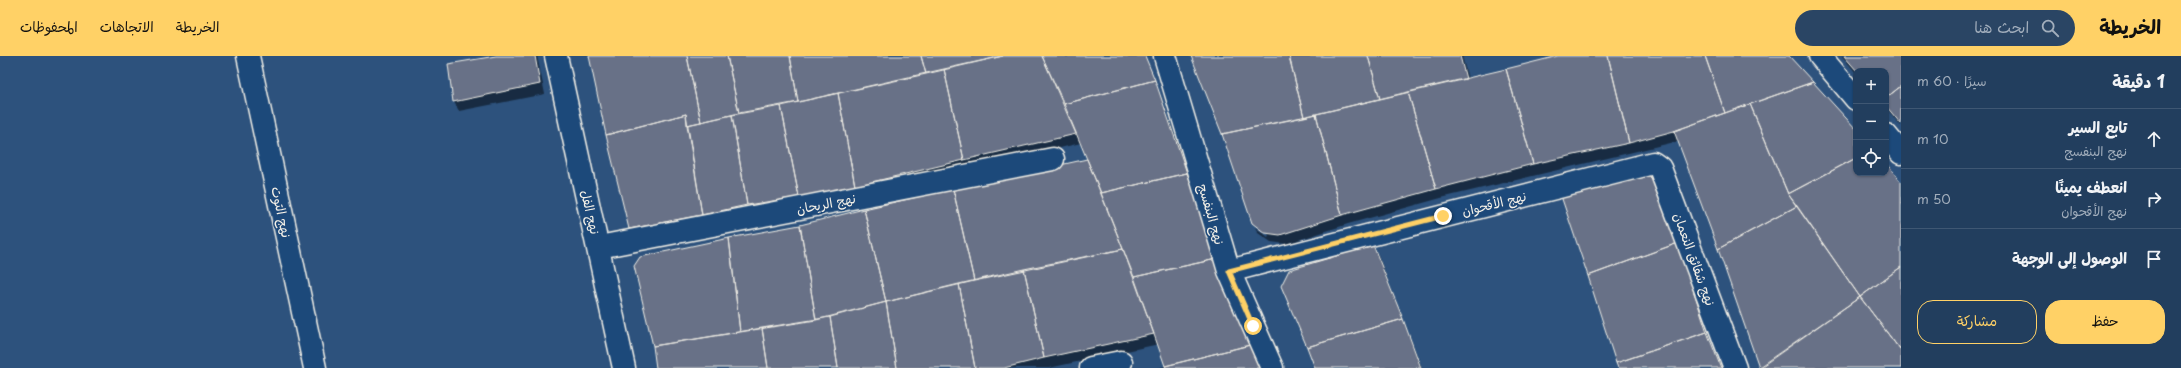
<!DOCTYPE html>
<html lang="ar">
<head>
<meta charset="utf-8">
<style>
  body { margin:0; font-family:"Playpen Sans","Playpen Sans Arabic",sans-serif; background:#2a4564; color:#f1f3f6; direction:rtl }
  .controls { position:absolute; right:12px; top:12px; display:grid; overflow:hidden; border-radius:8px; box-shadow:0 1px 3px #0004 }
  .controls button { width:36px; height:36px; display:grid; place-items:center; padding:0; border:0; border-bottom:1px solid #3f5773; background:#223e5e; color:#f1f3f6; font:20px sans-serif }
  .stop { position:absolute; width:12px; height:12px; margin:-9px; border:3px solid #ffd166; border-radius:50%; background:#fff }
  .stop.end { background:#ffd166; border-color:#fff; box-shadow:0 1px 4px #0008 }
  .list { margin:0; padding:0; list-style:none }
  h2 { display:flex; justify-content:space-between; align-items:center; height:52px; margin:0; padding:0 16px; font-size:17px }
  h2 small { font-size:13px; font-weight:400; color:#a2aebc }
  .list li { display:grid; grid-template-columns:26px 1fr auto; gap:12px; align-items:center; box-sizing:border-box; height:60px; padding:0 16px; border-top:1px solid #3f5773 }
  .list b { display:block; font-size:15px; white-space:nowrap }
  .list p { margin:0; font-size:13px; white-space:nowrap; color:#a2aebc }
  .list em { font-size:13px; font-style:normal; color:#a2aebc }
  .actions { display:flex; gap:8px; padding:12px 16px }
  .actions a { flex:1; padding:9px 0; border:1px solid #ffd166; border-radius:16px; text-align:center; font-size:14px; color:#ffd166 }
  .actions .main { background:#ffd166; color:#111 }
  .icon { flex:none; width:22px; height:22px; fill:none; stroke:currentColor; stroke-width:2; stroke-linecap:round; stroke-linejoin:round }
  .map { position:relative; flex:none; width:1901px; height:312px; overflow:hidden; direction:ltr }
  header { display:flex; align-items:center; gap:24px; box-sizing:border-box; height:56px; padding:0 20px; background:#ffd166; color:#111 }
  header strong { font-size:19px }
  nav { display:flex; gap:22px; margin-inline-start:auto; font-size:14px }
  .search { width:280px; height:36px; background:#2a4564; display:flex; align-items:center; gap:10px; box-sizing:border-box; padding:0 14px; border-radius:22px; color:#a2aebc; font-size:15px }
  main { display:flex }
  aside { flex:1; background:#223e5e }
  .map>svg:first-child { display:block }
  .shadow { fill:#0007 }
  .building { fill:#677187; stroke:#f4f1e8 }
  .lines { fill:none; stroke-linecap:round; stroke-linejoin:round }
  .minor-casing { stroke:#f4f1e8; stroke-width:25 }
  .minor { stroke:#1f4a7a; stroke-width:22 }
  .route { stroke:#ffd166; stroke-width:5 }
  .labels { text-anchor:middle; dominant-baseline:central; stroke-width:3; stroke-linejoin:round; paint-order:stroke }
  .street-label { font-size:13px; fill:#f4f1e8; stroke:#1f4a7a }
</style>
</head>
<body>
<header>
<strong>الخريطة</strong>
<div class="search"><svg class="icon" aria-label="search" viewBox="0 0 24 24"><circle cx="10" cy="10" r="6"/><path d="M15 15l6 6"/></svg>ابحث هنا</div>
<nav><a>الخريطة</a><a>الاتجاهات</a><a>المحفوظات</a></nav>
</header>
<main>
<aside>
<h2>1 دقيقة<small>سيرًا · 60 m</small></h2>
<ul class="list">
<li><svg class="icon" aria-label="ahead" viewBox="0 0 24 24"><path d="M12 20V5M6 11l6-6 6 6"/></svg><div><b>تابع السير</b><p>نهج البنفسج</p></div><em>10 m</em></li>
<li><svg class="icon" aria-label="right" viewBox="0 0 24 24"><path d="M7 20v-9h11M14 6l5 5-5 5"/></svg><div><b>انعطف يمينًا</b><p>نهج الأقحوان</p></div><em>50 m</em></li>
<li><svg class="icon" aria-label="arrive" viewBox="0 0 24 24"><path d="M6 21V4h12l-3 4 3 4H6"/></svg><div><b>الوصول إلى الوجهة</b></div></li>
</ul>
<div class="actions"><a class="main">حفظ</a><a>مشاركة</a></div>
</aside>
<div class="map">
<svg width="1901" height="312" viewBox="0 0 1901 312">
  <rect width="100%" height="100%" fill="#2d527d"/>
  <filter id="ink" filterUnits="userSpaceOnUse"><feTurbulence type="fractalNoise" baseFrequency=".025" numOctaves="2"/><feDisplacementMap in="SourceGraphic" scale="8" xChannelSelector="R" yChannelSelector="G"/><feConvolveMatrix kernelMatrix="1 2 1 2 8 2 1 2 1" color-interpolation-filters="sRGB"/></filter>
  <g filter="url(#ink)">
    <path class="shadow" d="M502,0H537L545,38L459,55L454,46Z
      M590,0H1145L1263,312H1159L1166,310L1159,288L1049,312H657L800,170L1088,104L1081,87L860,139L635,182L630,173Z
      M1192,0H1462L1468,23L1553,2L1552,0H1787L1856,74V117H1886V109L1901,128V312H1761L1679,85L1441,142L1348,168L1286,188L1271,186L1258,177L1255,171L1268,181L1269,179L1253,167L1223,77Z
      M1842,0H1901V70L1886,52V15H1856V17Z
      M1664,137L1711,286L1722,312H1621Z
      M1373,190L1378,199L1422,312H1316Z"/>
    <path class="building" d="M496,0H535L540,28L453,46L448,8Z
      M589,0H687L701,66L687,69L686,58L606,79Z
      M687,0H727L739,57L701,66Z
      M727,0H790L798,46L739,57Z
      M790,0H921L926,18L798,46Z
      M921,0H1003L926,18Z
      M1003,0H1042L1076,78L964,104L944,13Z
      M1042,0H1145L1155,24L1064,48Z
      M1191,0H1289L1304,61L1222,78Z
      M1289,0H1368L1380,43L1304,61Z
      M1368,0H1460L1466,23L1380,43Z
      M1558,0H1608L1629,87L1533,108L1506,13Z
      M1608,0H1705L1725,57L1674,75L1629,87Z
      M1705,0H1789L1813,26L1725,57Z
      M1844,0H1901V30L1886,42V15H1857Z
      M944,13L964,104L855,130L838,37Z
      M1506,13L1533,108L1436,133L1408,36Z
      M1155,24L1187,117L1101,137L1064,48Z
      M1813,26L1856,73V102L1788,138L1750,48Z
      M1901,30V68L1886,50V42Z
      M1408,36L1436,133L1342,159L1316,58Z
      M838,37L855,130L799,141L781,50Z
      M1750,48L1788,138L1797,150L1718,193L1674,75Z
      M781,50L799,141L747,149L732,59Z
      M686,58L702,159L629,173L606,79Z
      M1316,58L1342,159L1280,179L1265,177L1252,167L1222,78Z
      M732,59L747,149L702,159L687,69Z
      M1856,102V117H1886V107L1901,126V211L1860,241L1788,138Z
      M1087,103L1123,193L974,225L953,133Z
      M1641,115L1659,126L1678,187L1588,220L1560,137Z
      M1187,117L1221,202L1134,221L1101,137Z
      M953,133L974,225L886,246L864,153Z
      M1797,150L1860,241L1759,311L1718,193Z
      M864,153L886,246L816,264L800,169Z
      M800,169L816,264L740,276L729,182Z
      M729,182L740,276L653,290L634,210L640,201Z
      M1678,187L1707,276L1616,307L1588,220Z
      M1373,189L1403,263L1307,291L1281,230L1289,214Z
      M1123,193L1154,278L1044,302L1024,213Z
      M1221,202L1254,288L1165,310L1134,221Z
      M1901,211V295L1860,241Z
      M1024,213L1044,302L1004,312H975L959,228Z
      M959,228L975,312H897L886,246Z
      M1860,241L1901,295V312H1762V310Z
      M886,246L897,312H838L830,261Z
      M830,261L838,312H768L762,272Z
      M1403,263L1421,312H1315L1307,291Z
      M762,272L768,312H656L653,290Z
      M1707,276L1721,312H1618L1616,307Z
      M1254,288L1263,312H1166L1165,310Z"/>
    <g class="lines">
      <defs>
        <path id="minor" d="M248,0L315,312
          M556,0L624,312
          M1165,0L1229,215L1272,312
          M1820,0L1856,43
          M1886,79L1901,97
          M599,191L1053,103
          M1229,215L1653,107L1660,112L1735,312
          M1091,312L1121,306"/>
      </defs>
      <use href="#minor" class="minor-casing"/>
      <use href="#minor" class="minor"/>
    </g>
  </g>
  <g class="lines" filter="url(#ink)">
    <path class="route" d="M1253,270L1229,215L1443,160"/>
  </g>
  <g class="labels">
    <g class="street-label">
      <text transform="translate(826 147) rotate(-11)">نهج الريحان</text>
      <text transform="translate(1494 147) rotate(-14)">نهج الأقحوان</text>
      <text transform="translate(282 156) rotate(78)">نهج التوت</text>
      <text transform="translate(591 156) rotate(77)">نهج الفل</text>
      <text transform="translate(1212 158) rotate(74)">نهج البنفسج</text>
      <text transform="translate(1695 203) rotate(70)">نهج شقائق النعمان</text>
    </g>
  </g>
</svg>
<div class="controls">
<button>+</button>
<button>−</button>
<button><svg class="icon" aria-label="locate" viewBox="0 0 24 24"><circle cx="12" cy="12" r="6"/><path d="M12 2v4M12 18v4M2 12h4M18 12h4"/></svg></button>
</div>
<div class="stop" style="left:1253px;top:270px"></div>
<div class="stop end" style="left:1443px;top:160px"></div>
</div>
</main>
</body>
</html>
